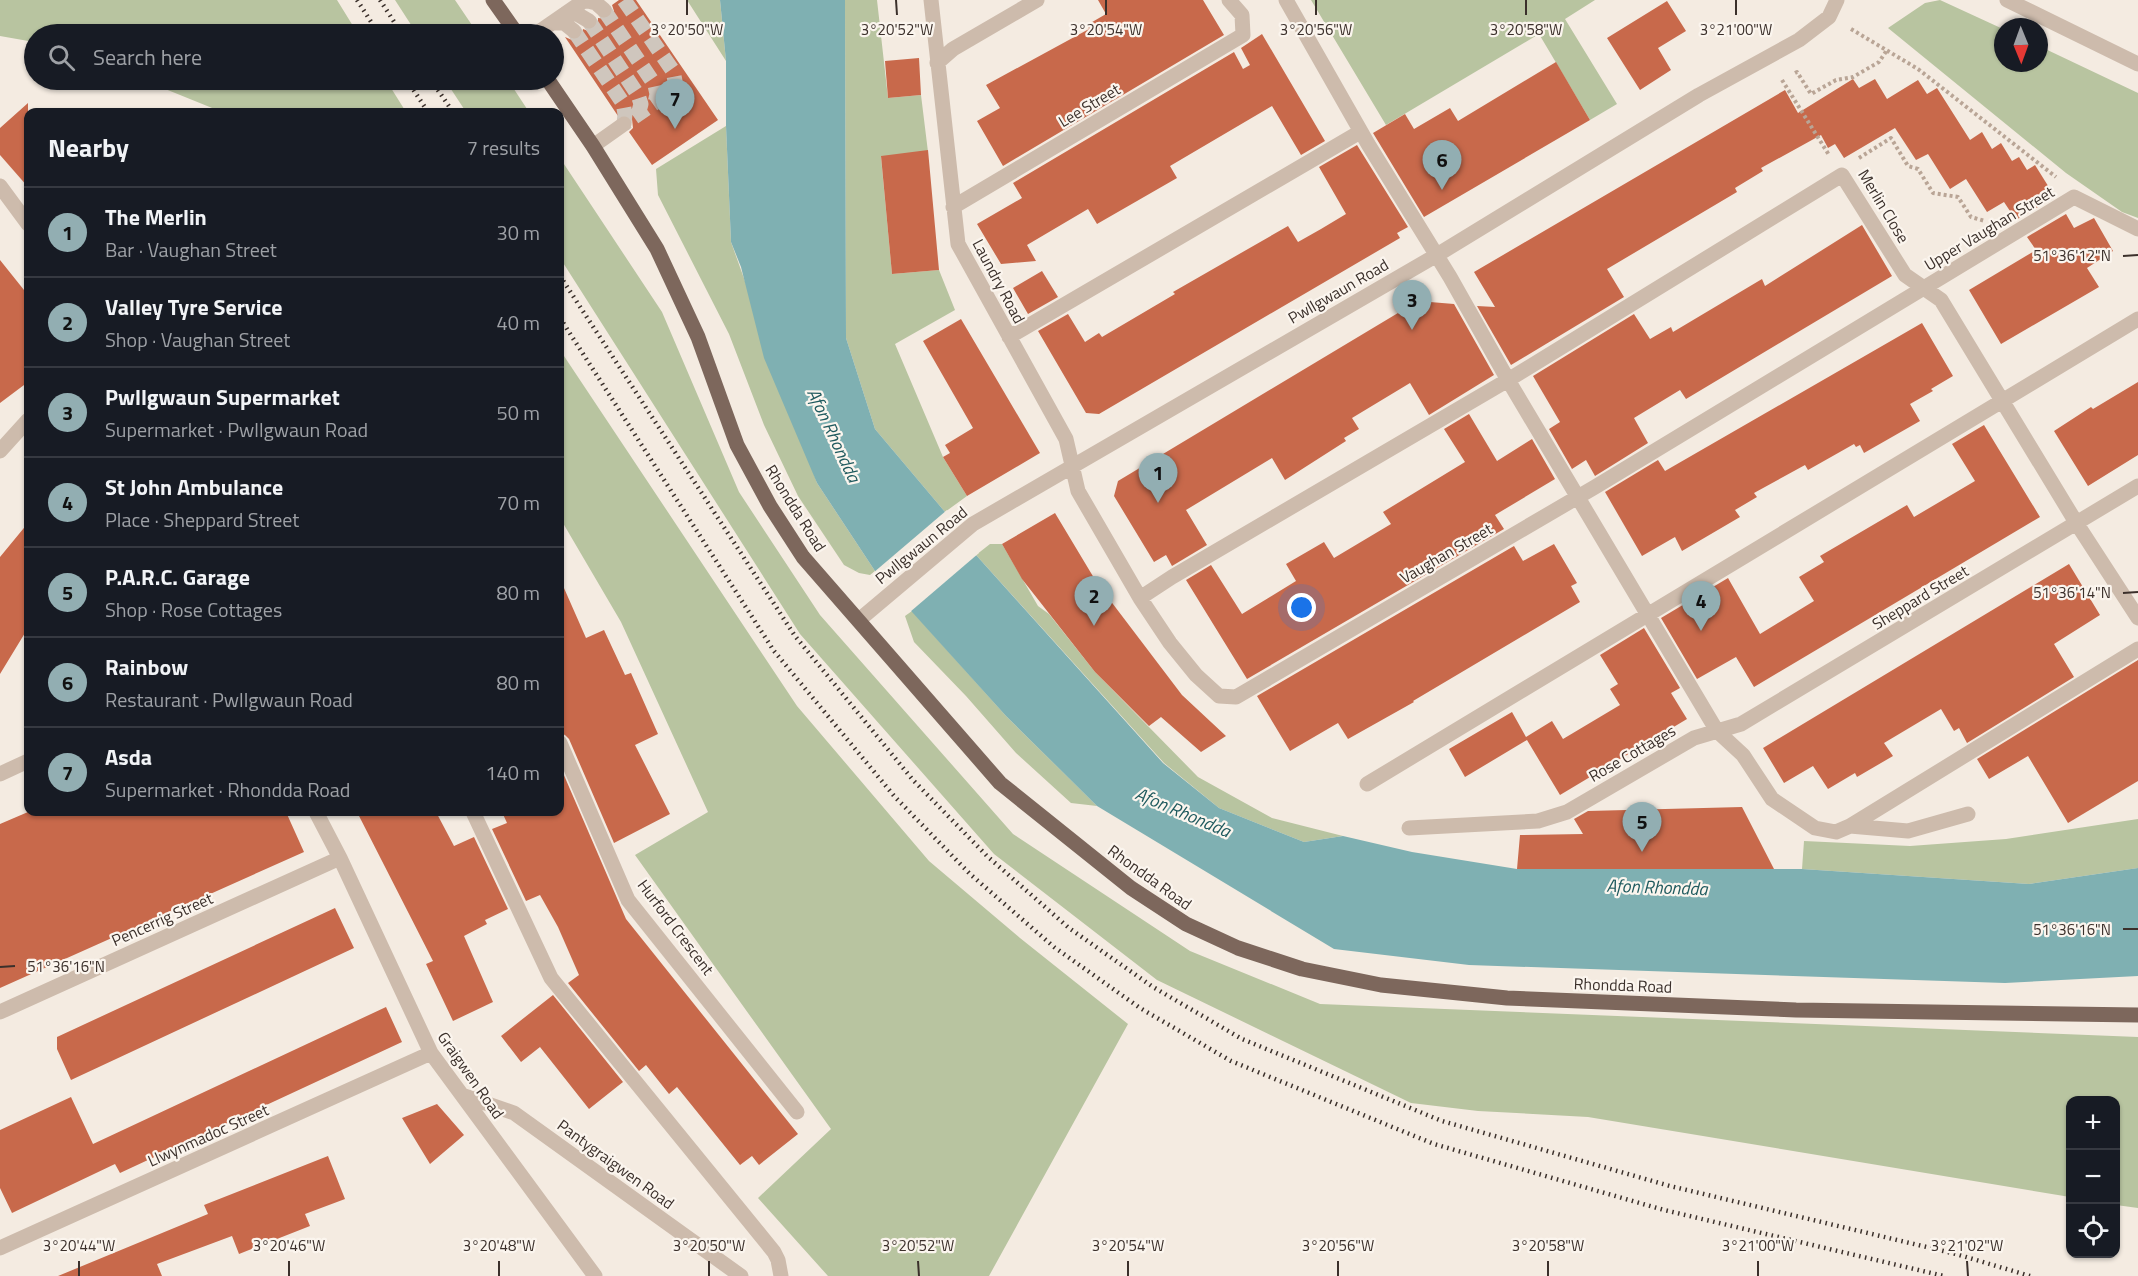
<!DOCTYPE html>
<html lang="en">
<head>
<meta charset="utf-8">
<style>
  body { margin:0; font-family:"Titillium Web",sans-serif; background:#242831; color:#f1f3f6 }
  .controls { position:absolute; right:18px; bottom:18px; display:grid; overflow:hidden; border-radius:12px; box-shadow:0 2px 4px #0004 }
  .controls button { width:54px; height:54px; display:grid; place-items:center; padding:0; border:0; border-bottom:2px solid #363941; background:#171b24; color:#f1f3f6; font:30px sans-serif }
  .compass { position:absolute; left:1994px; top:18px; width:54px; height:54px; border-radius:50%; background:#171b24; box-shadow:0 2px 4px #0004; rotate:179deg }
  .you { position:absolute; left:1302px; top:608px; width:21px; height:21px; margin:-15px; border:4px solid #fff; border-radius:50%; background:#1a73e8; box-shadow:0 0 0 9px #1a73e833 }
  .badge { display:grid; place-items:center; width:39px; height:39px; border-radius:50%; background:#92aeb2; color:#111; font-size:20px; font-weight:700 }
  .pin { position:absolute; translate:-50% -50px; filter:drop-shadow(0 2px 3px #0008) }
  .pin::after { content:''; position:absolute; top:32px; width:21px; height:18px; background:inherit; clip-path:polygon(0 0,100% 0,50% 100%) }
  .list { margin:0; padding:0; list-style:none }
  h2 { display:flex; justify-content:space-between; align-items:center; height:78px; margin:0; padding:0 24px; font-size:26px }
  h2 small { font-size:20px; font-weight:400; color:#9ea1a6 }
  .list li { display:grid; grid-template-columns:39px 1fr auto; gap:18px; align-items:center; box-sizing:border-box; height:90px; padding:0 24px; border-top:2px solid #363941 }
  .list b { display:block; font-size:22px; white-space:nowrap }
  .list p { margin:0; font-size:20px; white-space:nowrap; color:#9ea1a6 }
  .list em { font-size:20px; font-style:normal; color:#9ea1a6 }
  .icon { flex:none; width:33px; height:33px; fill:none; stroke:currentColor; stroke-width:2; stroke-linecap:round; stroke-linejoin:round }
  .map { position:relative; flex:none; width:2138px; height:1276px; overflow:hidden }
  .search { position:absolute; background:#171b24; box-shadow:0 2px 4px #0004; left:24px; top:24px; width:540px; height:66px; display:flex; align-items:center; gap:15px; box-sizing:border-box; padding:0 21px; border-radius:33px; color:#9ea1a6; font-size:22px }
  .panel { position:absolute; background:#171b24; box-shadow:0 2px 4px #0004; left:24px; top:108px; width:540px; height:708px; border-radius:12px }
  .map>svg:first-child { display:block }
  .green { fill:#b8c4a0 }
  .water { fill:#7fb0b2 }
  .pier { fill:#f4ebe1 }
  .building { fill:#c8694b }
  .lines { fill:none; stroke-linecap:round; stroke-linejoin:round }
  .minor-tunnel { stroke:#cfc6bd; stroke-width:15; stroke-dasharray:15 8; stroke-linecap:butt }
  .path { stroke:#b9a596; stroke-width:4; stroke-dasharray:3 3; stroke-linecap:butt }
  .minor { stroke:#cdbbac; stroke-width:15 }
  .major { stroke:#7d675c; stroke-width:15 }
  .rail { stroke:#3b302b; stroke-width:4.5; stroke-dasharray:1.5 4.5; stroke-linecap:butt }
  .ticks { fill:none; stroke:#3b302b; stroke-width:2 }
  .labels { text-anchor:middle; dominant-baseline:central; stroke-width:4.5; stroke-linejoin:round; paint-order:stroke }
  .street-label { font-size:16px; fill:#3b302b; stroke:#fbf5ee }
  .water-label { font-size:18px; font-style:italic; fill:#1f5a5e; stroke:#fbf5ee }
  .ticks-label { font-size:15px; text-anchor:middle; fill:#3b302b; stroke:#fbf5ee; stroke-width:4.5; stroke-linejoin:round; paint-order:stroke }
</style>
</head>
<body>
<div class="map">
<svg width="2138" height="1276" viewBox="0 0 2138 1276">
  <rect width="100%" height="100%" fill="#f4ebe1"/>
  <path class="green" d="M0,0H337L358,34H34V42L0,36Z
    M395,0H455L478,34H417Z
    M687,0H720L726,61Z
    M845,0H877L888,98L921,95L928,152L881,157L892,274L939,270L955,310L895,344L943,457L967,496L945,512L875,429L846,338Z
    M1311,0H1595L1565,19L1617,104L1590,120L1539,34L1386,125Z
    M1940,0L2003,29V63H2039V46L2138,93V218L2122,212L2066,173L1888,28L1925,3Z
    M143,80H386L406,112H222Z
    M445,80H508L529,112H466Z
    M726,126L731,242L817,483L875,571L870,575L859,573L844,565L798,496L764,425L729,334L658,195L656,169Z
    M560,158L662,312L739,492L820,615L1013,834L1190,951L1320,1004L2138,1037V1208L2116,1205V1100H2070V1197L1588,1117L1478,1111L1411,1103L1157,980L994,854L800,634L560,258Z
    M560,350L797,706L929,861L1020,938L1128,1024L989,1276H828L758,1198L831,1129L635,855L708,812L621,622L560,518Z
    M990,544H1002L1038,606L1049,614L1095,672L1198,777L1272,818L1343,836L1304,842L1219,808L1164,763L976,555Z
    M912,611L1006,716L1097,806L1071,803L1016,753L966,696L914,642L905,616Z
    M2138,819V868L2029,884L1802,869L1804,841L1910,846L2006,839Z"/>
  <path class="water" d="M720,0H845L846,338L875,429L945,512L976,555L1163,763L1219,808L1304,842L1343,836L1412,852L1517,869H1802L2029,884L2138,868V976L2005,983L1469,965L1334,949L1097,806L1006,716L875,571L817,483L764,358L741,267L731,242L726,126V61Z"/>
  <path class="pier" d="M947,510L979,553L910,612L873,573Z"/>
  <path class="building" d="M619,0H636L718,120L652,165L629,132L633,128L632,119L628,115L618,116L565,37L572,40H577L582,37L583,29L588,31L594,29L598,25V18L607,19L612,16L614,11L612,5Z
    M1098,0H1203L1224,35L1003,166L977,121L1000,108L986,85L1089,29L1087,25L1106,14Z
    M1667,1L1686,31L1658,48L1671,70L1640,90L1607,38Z
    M1262,34L1325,141L1301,155L1272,106L1170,166L1177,178L1097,224L1088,209L1027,245L1036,261L1001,264L977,224L1022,198L1013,183L1234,52L1243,69L1250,65L1241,48Z
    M919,58L921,95L888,98L885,61Z
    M1556,62L1590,120L1424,217L1373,133L1405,114L1414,129L1450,108L1458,121Z
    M1853,79L1859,88L1875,79L1887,99L1918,80L1927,94L1937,88L1970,140L1982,132L1992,149L2001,143L2012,161L2019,157L2027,170L2035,165L2055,197L2016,220L2004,202L1987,212L1966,179L1950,189L1928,154L1916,160L1895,128L1844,158L1835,144L1828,148L1821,135L1761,168L1763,171L1735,188L1737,192L1607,269L1624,297L1511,365L1477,306L1495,307L1474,272L1785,90L1798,113Z
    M28,103V187L0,155V128Z
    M1357,145L1408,227L1397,233L1400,238L1099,414L1086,413L1038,331L1068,314L1085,342L1099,333L1102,337L1175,294L1173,292L1288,226L1298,242L1321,229L1346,214L1319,167Z
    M928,150L939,270L892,274L881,156Z
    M2066,214L2074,228L2094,218L2113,251L2087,268L2099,287L2001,344L1969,290L2036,250L2027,237Z
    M1862,225L1892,276L1686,399L1680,390L1634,418L1648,443L1595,476L1586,460L1572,469L1549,429L1560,422L1533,376L1634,314L1650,339L1671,327L1673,332L1762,279L1765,286Z
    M0,260L28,295V382L0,403Z
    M1042,271L1058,297L1028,314L1013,288Z
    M1418,301L1454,304L1494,375L1429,415L1410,383L1352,418L1359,429L1344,438L1346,441L1285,480L1272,458L1186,510L1207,545L1172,566L1166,555L1154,562L1114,496L1118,481Z
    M961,319L1040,453L967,496L943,457L950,453L945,445L973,428L923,341Z
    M1922,323L1953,376L1931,389L1933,391L1910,404L1920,421L1864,453L1860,445L1856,447L1854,444L1808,470L1805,465L1754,493L1757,497L1735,510L1740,517L1682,551L1675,537L1642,556L1605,492L1658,460L1665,471Z
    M2138,382V455L2088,486L2054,431L2091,407L2093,409Z
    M1469,414L1497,461L1532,439L1555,479L1495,515L1504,529L1247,679L1186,580L1211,565L1242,614L1296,581L1286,564L1324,542L1334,558L1391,524L1383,512L1465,462L1444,429Z
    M1984,425L2040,517L1754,687L1736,657L1697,679L1661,618L1728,578L1760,634L1814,601L1799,577L1824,562L1820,556L1907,505L1914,517L1975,481L1952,444Z
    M1055,513L1097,583L1182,695L1226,736L1201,752L1161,717L1149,726L1095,672L1022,579L1002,544Z
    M28,523V628L0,674V557Z
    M1554,544L1577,583L1571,586L1580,602L1413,701L1414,702L1348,739L1338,723L1290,751L1257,696L1514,546L1523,561Z
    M2069,564L2100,615L2054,644L2074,677L1967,743L1959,728L1954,731L1941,709L1884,743L1893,756L1857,777L1855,773L1828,789L1813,766L1784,783L1763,748Z
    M560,579L586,638L604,630L625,675L631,673L658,734L635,745L670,814L614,843L569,739L565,735L560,733Z
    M1644,628L1680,688L1671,693L1687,719L1560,795L1527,740L1465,777L1449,749L1512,712L1526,737L1552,721L1563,739L1620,705L1610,689L1618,684L1600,655Z
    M2138,660V781L2068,823L2028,756L1989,779L1977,759Z
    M560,766L626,919L798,1134L759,1165L752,1156L740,1165L677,1087L669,1094L646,1065L639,1071L568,983L579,975L558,927L540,895L526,901L492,829L507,823L502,812H560Z
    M1742,807L1774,869H1517L1520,835L1583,834L1574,819L1588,811Z
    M28,812H286L304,852L0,988V824Z
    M357,812H436L454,846L474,837L508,909L485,920L487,924L464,936L493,1002L453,1021L426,964L433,961Z
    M335,908L354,948L71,1080L57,1049V1037Z
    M553,995L623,1082L589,1109L540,1047L521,1062L501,1036Z
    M386,1007L402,1042L120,1173L115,1164L12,1213L0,1188V1130L71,1097L93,1144Z
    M437,1104L464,1135L430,1164L402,1118Z
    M328,1156L345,1199L305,1214L310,1226L239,1254L232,1236L157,1264L162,1276H58L208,1214L204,1205Z"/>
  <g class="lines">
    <path class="minor-tunnel" d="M624,0L673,71L675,81L672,91L624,124
      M604,10L655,85L657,94L655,103
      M589,21L638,95L641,104L638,115
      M574,31L623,103L625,114L624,124"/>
    <path class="path" d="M1851,29L1918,69L2056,177
      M1795,73L1797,72L1811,94L1836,80L1853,77L1879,62L1887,50
      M1782,80L1829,155
      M1859,158L1891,138L1908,166L1918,169L1933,193L1958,197L1971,217L1985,221"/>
    <path class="minor" d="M584,0L596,3L604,10
      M931,0L958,244L1066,439L1078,491L1140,598L1170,643L1196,675L1219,696L1236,697L1595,487L2074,197L2138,229
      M1286,0L1368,144L1450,277L1508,380L1717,731L1743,755L1772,799L1815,828L1836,832L1850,826L2138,649
      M2007,0L2138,64
      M566,13L577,14L589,21
      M552,23H564L574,31
      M536,34L585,0
      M937,63L953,49L1037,0
      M593,146L624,124
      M0,186L28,224
      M953,207L1243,35L1242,15L1229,0
      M1009,337L1360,132
      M0,451L28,420
      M1140,598L1172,577L1508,380L1842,175L1905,275L1941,300L2077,524L2138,618
      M859,620L973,524L1437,255L1699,95L1799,40L1829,17L1837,0
      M560,743L628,900L797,1112
      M0,774L28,761
      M1367,784L2138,319
      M316,812L340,858L431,1053L595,1276
      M473,812L551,978L774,1252L778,1260L781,1276
      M1850,826L1908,831L1968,814
      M1409,828L1538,821L1567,812L1694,738L1741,724L2138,486
      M0,1012L340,858
      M462,1095L514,1113L741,1276
      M0,1248L431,1053"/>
    <path class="major" d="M493,0L517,34
      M548,80L593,146L657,249L698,337L737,445L770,506L803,557L1000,783L1131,888L1186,924L1238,948L1302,969L1381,985L1507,998L1796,1010L2138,1015"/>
    <path class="rail" d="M357,0L379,34
      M380,0L402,34
      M407,80L428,112
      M431,80L453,112
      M560,276L795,636L913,780L987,856L1069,928L1153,987L1242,1039L1442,1121L1670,1186L1956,1254L2030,1276
      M560,318L774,651L895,797L970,874L1054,947L1140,1008L1231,1061L1434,1144L1664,1210L1944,1276"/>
  </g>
  <path class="ticks" d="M687,0V15M896,0L897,15M1106,0V15M1316,0V15M1526,0V15M1736,0V15M2123,256L2138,255M2123,593L2138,592M2123,929H2138M0,967L15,966M79,1261V1276M289,1261V1276M499,1261V1276M709,1261V1276M918,1261L919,1276M1128,1261V1276M1338,1261V1276M1548,1261V1276M1758,1261V1276M1967,1261L1968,1276"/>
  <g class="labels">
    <g class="street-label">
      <text transform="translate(1089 105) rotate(-31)">Lee Street</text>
      <text transform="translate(1884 206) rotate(59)">Merlin Close</text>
      <text transform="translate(1989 228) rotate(-31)">Upper Vaughan Street</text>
      <text transform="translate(999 281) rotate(62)">Laundry Road</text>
      <text transform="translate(1338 291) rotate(-30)">Pwllgwaun Road</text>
      <text transform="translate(796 508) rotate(58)">Rhondda Road</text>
      <text transform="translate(921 545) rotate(-39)">Pwllgwaun Road</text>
      <text transform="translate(1446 553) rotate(-30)">Vaughan Street</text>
      <text transform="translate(1920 597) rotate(-31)">Sheppard Street</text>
      <text transform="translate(1632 753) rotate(-30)">Rose Cottages</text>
      <text transform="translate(1150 877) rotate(36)">Rhondda Road</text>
      <text transform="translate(162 919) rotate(-24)">Pencerrig Street</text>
      <text transform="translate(676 927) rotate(53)">Hurford Crescent</text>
      <text transform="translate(1623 985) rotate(2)">Rhondda Road</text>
      <text transform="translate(471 1075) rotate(55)">Graigwen Road</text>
      <text transform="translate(208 1135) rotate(-24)">Llwynmadoc Street</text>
      <text transform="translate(616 1164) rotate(36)">Pantygraigwen Road</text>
    </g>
    <g class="water-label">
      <text transform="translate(834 435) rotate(65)">Afon Rhondda</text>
      <text transform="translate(1183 812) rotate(23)">Afon Rhondda</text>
      <text transform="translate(1657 887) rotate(2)">Afon Rhondda</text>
    </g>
  </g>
  <g class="ticks-label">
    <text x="687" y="35">3°20'50"W</text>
    <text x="897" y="35">3°20'52"W</text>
    <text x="1106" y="35">3°20'54"W</text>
    <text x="1316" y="35">3°20'56"W</text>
    <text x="1526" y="35">3°20'58"W</text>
    <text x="1736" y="35">3°21'00"W</text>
    <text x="2072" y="261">51°36'12"N</text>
    <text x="2072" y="598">51°36'14"N</text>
    <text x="2072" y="935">51°36'16"N</text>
    <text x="66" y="972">51°36'16"N</text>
    <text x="79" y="1251">3°20'44"W</text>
    <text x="289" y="1251">3°20'46"W</text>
    <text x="499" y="1251">3°20'48"W</text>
    <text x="709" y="1251">3°20'50"W</text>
    <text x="918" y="1251">3°20'52"W</text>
    <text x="1128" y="1251">3°20'54"W</text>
    <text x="1338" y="1251">3°20'56"W</text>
    <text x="1548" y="1251">3°20'58"W</text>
    <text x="1758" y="1251">3°21'00"W</text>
    <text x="1967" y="1251">3°21'02"W</text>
  </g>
</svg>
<div class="controls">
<button>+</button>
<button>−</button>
<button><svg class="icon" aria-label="locate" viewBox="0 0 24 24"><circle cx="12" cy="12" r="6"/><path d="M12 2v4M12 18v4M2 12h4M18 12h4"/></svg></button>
</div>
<svg class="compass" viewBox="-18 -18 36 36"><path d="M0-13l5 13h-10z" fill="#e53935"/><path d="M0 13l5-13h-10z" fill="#9ea1a6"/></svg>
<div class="you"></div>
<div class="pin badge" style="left:1158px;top:503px">1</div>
<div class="pin badge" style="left:1094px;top:626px">2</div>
<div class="pin badge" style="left:1412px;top:330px">3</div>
<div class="pin badge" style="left:1701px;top:631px">4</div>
<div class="pin badge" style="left:1642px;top:852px">5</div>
<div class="pin badge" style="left:1442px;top:190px">6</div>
<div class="pin badge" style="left:675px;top:129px">7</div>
<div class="search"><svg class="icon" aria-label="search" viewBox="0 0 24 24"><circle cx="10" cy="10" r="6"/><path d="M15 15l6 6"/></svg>Search here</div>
<section class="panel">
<h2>Nearby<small>7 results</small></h2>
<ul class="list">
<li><span class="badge">1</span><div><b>The Merlin</b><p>Bar · Vaughan Street</p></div><em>30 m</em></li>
<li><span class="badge">2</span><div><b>Valley Tyre Service</b><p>Shop · Vaughan Street</p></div><em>40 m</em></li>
<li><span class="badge">3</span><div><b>Pwllgwaun Supermarket</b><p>Supermarket · Pwllgwaun Road</p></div><em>50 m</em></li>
<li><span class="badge">4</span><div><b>St John Ambulance</b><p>Place · Sheppard Street</p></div><em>70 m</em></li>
<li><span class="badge">5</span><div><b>P.A.R.C. Garage</b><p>Shop · Rose Cottages</p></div><em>80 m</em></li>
<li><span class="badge">6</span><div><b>Rainbow</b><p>Restaurant · Pwllgwaun Road</p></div><em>80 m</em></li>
<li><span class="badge">7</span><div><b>Asda</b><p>Supermarket · Rhondda Road</p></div><em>140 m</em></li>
</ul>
</section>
</div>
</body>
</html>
